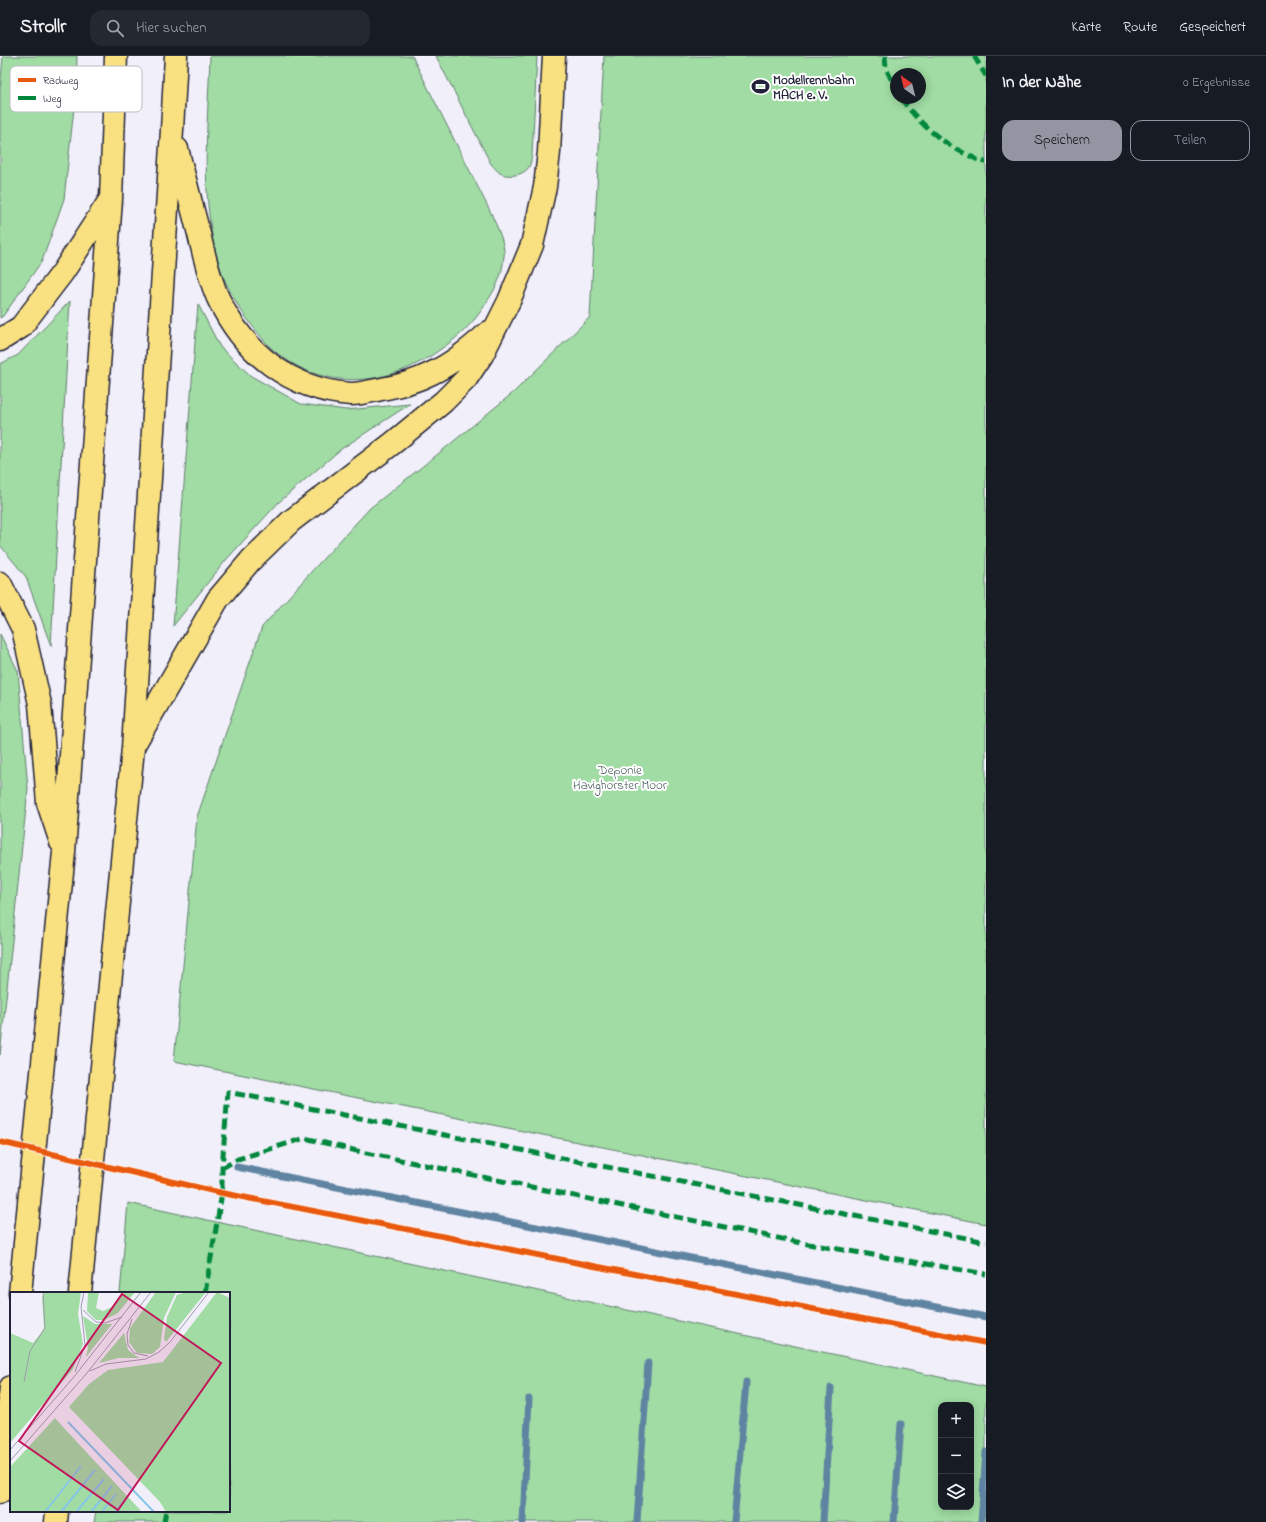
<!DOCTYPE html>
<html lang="de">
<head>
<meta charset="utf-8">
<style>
  body { margin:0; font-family:"Indie Flower",sans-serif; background:#242831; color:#f1f3f6 }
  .controls { position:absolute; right:12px; bottom:12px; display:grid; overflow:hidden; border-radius:8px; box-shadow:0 2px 10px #0003 }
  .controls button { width:36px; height:36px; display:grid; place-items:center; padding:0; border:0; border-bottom:1px solid #363941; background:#171b24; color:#f1f3f6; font:20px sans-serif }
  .compass { position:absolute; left:890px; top:12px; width:36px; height:36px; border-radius:50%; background:#171b24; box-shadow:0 2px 10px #0003; rotate:325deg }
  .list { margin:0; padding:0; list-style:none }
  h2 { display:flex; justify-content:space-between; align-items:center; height:52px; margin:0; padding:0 16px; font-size:17px }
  h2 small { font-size:13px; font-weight:400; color:#9ea1a6 }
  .actions { display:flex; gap:8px; padding:12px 16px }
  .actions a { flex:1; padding:9px 0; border:1px solid #9495a2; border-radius:12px; text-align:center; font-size:14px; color:#9495a2 }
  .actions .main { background:#9495a2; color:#111 }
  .icon { flex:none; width:22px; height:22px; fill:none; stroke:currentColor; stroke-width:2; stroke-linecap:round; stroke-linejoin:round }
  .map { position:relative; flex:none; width:986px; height:1466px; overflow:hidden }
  header { display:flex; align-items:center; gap:24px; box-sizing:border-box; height:56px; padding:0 20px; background:#171b24; border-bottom:1px solid #363941 }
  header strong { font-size:19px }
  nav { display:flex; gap:22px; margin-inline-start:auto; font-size:14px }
  .search { width:280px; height:36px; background:#242831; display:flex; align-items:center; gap:10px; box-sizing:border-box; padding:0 14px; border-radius:12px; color:#9ea1a6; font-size:15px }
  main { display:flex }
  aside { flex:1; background:#171b24 }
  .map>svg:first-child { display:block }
  .green { fill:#a0dca3; stroke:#617f6f; fill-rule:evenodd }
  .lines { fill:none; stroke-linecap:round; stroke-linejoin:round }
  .stream { stroke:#5f84a2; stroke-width:7 }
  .motorway-casing { stroke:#22223b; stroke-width:25 }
  .motorway { stroke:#f9e181; stroke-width:22 }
  .quiet { stroke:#00873e; stroke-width:5; stroke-dasharray:10 5; stroke-linecap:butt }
  .cycleway-casing { stroke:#fff; stroke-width:8 }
  .cycleway { stroke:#e8590c; stroke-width:6 }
  .labels { text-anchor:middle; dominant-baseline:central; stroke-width:4; stroke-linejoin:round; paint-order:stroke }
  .poi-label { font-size:13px; font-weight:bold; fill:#22223b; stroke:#fff; text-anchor:start }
  .park-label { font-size:13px; fill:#485a5a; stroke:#fff }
  .inset-river { fill:none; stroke:#87c6e7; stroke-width:2 }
  .inset-road { fill:none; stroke:#9e9dad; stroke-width:1 }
  .view { fill:#c2185b; fill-opacity:0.15; stroke:#c2185b; stroke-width:2 }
  .inset-edge { fill:none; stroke:#22223b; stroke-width:2 }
  .key { fill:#fff; stroke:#bdbdc4; stroke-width:1 }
  .key-label { font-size:11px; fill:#22223b }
</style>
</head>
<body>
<header>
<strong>Strollr</strong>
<div class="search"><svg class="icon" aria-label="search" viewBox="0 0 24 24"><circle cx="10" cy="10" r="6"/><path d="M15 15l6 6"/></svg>Hier suchen</div>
<nav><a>Karte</a><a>Route</a><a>Gespeichert</a></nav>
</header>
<main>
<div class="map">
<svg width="986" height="1466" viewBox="0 0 986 1466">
  <rect width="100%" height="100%" fill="#f1eff9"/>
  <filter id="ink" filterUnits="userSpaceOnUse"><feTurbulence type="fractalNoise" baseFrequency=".025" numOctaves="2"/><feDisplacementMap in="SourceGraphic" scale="8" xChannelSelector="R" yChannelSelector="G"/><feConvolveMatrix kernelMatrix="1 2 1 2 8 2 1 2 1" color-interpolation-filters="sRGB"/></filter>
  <g filter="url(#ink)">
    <path class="green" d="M3,0H77L76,34L64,143L42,205L3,260L0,262V35Z
      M210,0H412L491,157C496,169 503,182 504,195C505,199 503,203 503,208C500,227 493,236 483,252C471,270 456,283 438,295C386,332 318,336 269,290C264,285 259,278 254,272C239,253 227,233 219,209C199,142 208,69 210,0Z
      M436,0H537L532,99C531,103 531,107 529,111C524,119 509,122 500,117C497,115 494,111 491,108Z
      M604,0H986V1168L174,1005L197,761L262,571L311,516L370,452L438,398L514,336L590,261ZM896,18H920V42H896Z
      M70,245L51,590L26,521L0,489V308L18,299Z
      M198,248L220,291L251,320L301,348L346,354L410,348L341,393L279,446L226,504L173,570Z
      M0,578L18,615L28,733L0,999Z
      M128,1147L986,1331V1466H94L96,1455H229V1237H120ZM941,1349H971V1451H941Z"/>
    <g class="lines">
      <path class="stream" d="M237,1111L986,1261
        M523,1466L529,1343
        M637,1466L648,1307
        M734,1466L746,1326
        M823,1466L831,1332
        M894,1466L901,1368
        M981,1466L986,1396"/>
      <defs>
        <path id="motorway" d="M177,93C184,121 192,150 199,178C204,199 209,222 218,242C243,296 290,334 351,338C362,338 376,334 387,332C402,329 416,325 430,318C452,308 471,292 489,276
          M0,284L21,271L63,216L110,144
          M0,527L23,573L40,648L48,747L61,786
          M135,687L218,543L251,504L291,465L393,387L443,346L466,323L482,299L509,245L532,189L545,131L549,96L554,0
          M20,1237L64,796L111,143L116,0
          M80,1237L133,692L172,74L176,0
          M0,1436L11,1331
          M56,1466L57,1455"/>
      </defs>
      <use href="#motorway" class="motorway-casing"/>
      <use href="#motorway" class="motorway"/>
      <path class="quiet" d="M885,0L886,12L896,34
        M974,0L986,20
        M901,42C919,68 943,88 972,101C976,103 981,106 986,106
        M222,1112L238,1103L305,1082L357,1095L802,1187L986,1218
        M205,1237L222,1137V1112L228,1036L986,1186
        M164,1466L166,1455"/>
      <defs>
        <path id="cycleway" d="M0,1086L222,1137L986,1287"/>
      </defs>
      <use href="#cycleway" class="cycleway-casing"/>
      <use href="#cycleway" class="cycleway"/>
    </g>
  </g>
  <defs>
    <symbol id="stadium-bare" viewBox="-9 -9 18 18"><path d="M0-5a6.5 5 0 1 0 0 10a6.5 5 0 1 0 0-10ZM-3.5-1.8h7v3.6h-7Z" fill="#22223b" stroke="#fff" stroke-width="2.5" paint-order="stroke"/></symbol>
  </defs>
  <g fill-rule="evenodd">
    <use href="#stadium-bare" x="748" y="18" width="25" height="25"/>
  </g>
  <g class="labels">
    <g class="poi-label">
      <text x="773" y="24">Modellrennbahn<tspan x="773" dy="15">MACH e. V.</tspan></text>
    </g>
    <g class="park-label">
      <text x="620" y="714">Deponie<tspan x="620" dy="15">Havighorster Moor</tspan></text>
    </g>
  </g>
  <g transform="translate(10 1236)">
    <rect width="220" height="220" fill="#f1eff9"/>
    <path d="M34,0H71L68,22L73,52L63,77L0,151V41L23,51L31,41L34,36L32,6ZM78,0H89L86,16L93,19L102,15L114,0H125L108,21L94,28H86L77,19ZM146,0H166L154,26L150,55L142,62L127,61L119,50L120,36ZM176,0H196L156,50L154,47L157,25L167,3ZM207,0L220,6V220H156L150,210L59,115L79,92L98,78L153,70ZM73,24L85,32H102L76,65L78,56ZM114,41L118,58L129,66H109L89,71ZM45,126L54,136L132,220H0V175Z" fill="#a0dca3"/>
    <path class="inset-river" d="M58,130L144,220M35,220L71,174M51,220L85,178M66,220L94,187M81,220L102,194M92,220L106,202M105,220L116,207"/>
    <path class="inset-road" d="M73,18L86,30L95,31L112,25M122,27L117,42L118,53L124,61L138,64M80,79L96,72L136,67L149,60L160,50L199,0M65,80L75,53L71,15L74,0M14,90L20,59L35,36L33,0M0,158L63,86L131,0M0,169L77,81L141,0"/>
    <path class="view" d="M112,2L211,71L108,218L9,149Z"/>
    <rect width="220" height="220" class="inset-edge"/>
  </g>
  <rect x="10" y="10" width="132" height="46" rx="6" class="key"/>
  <rect x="18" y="22" width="18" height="4" fill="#e8590c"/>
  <rect x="18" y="40" width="18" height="4" fill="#00873e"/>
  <g class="key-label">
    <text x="43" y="28">Radweg</text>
    <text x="43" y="46">Weg</text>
  </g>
</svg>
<div class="controls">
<button>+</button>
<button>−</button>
<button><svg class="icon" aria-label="layers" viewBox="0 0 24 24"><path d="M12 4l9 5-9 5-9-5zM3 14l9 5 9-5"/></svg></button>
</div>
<svg class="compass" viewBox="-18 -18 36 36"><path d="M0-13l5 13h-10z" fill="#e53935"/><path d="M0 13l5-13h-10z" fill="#9ea1a6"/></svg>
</div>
<aside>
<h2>In der Nähe<small>0 Ergebnisse</small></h2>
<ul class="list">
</ul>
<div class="actions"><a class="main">Speichern</a><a>Teilen</a></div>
</aside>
</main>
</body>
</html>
